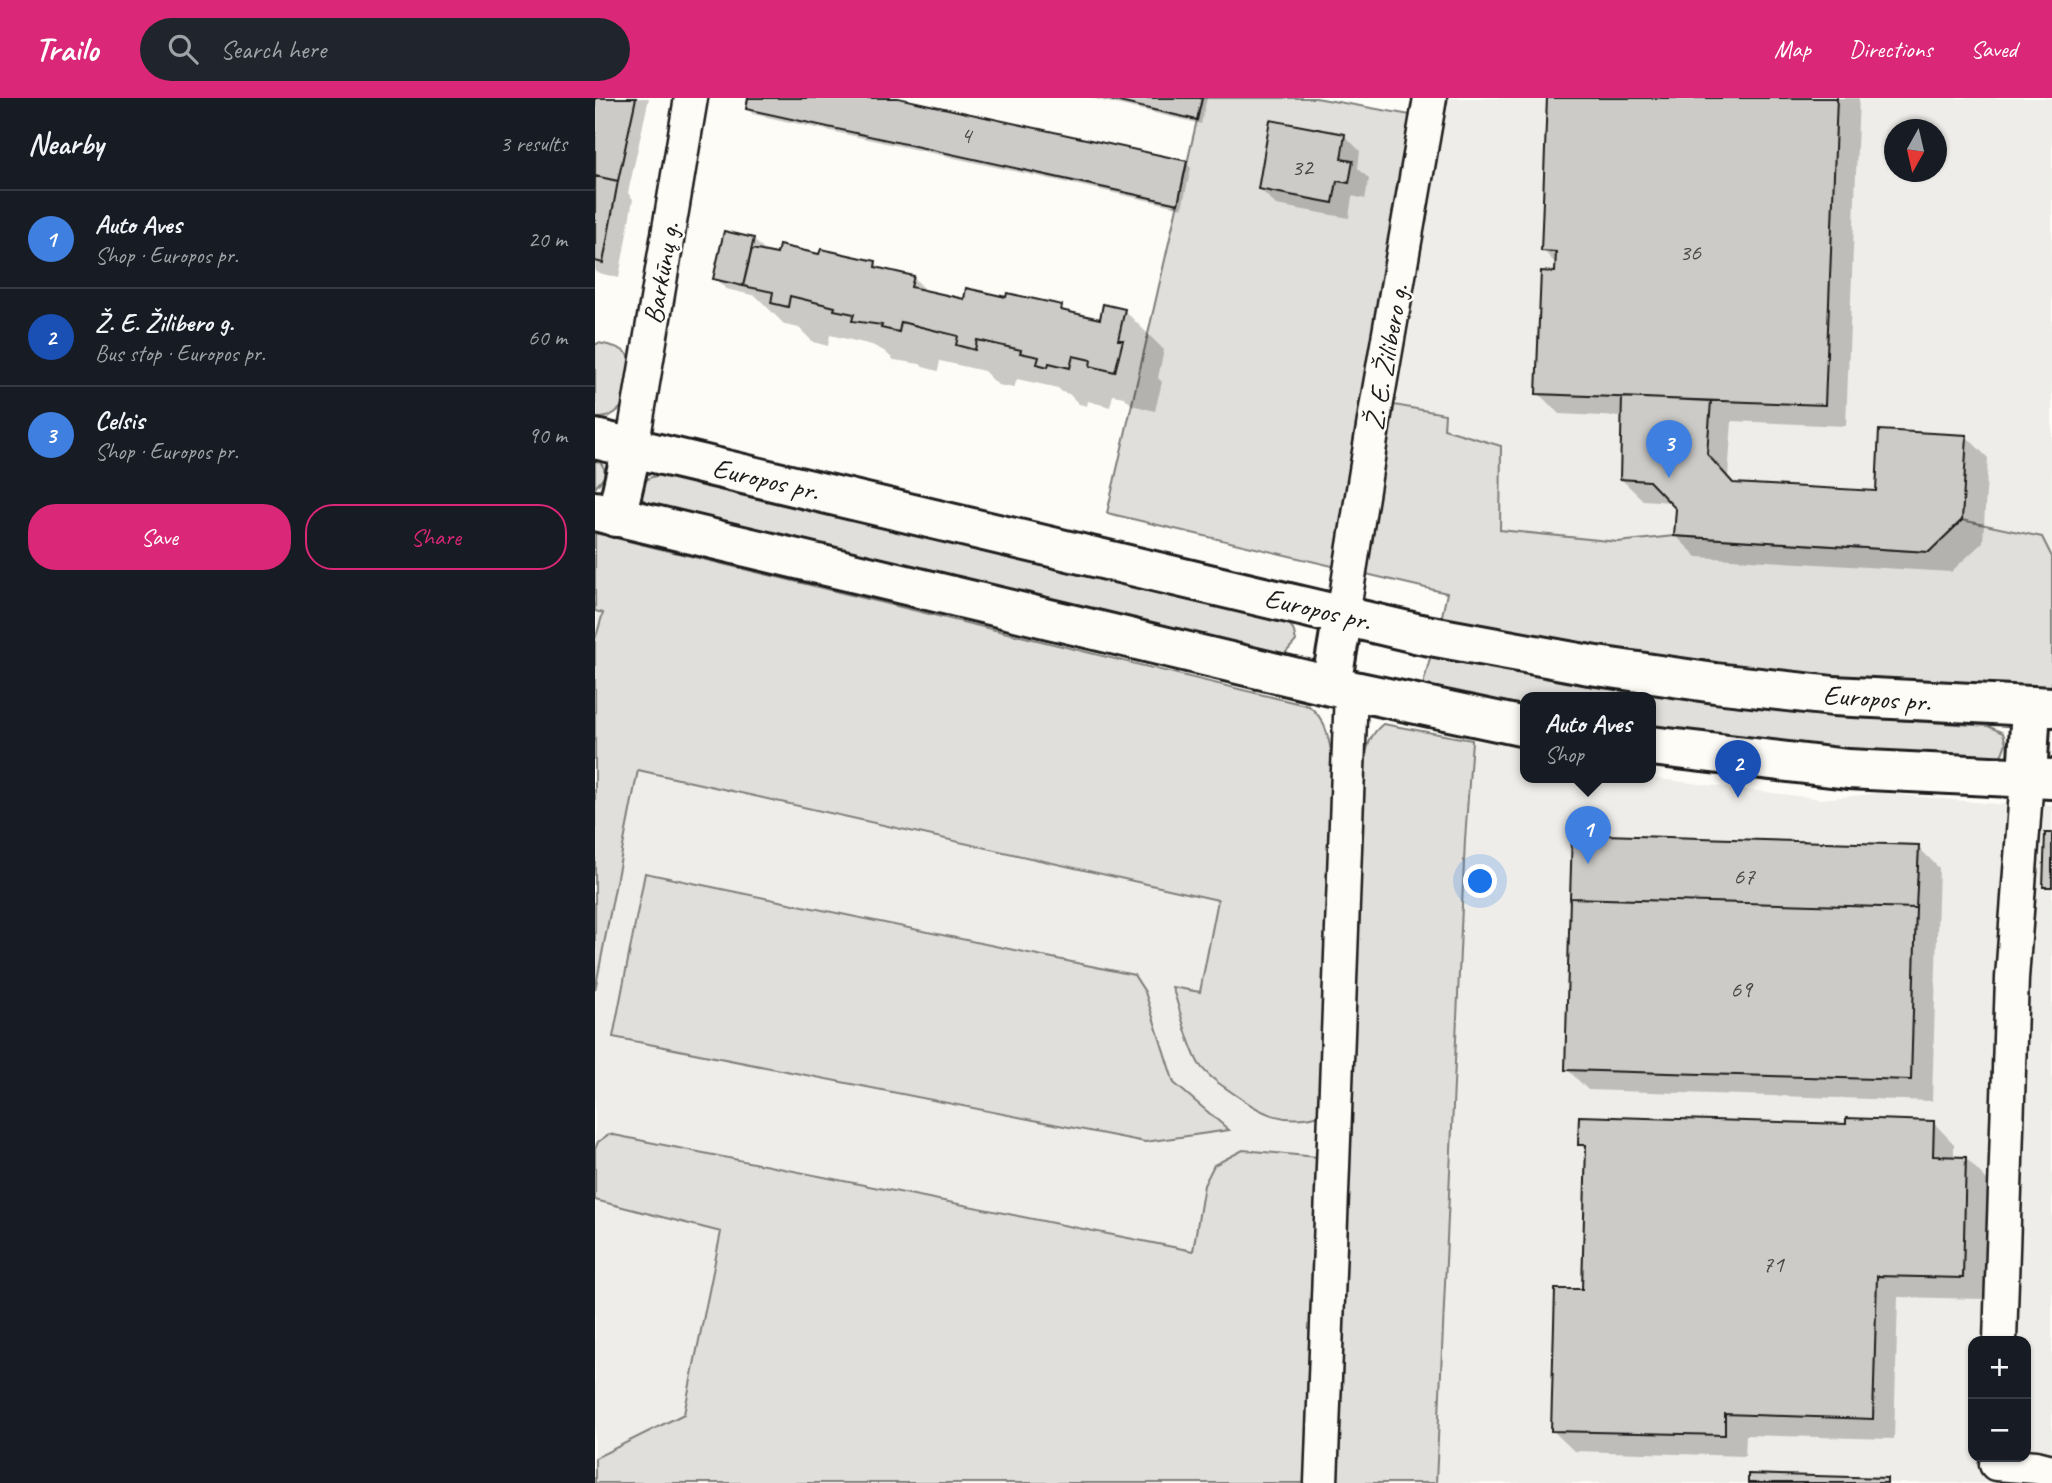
<!DOCTYPE html>
<html lang="en">
<head>
<meta charset="utf-8">
<style>
  body { margin:0; font-family:Caveat,sans-serif; background:#20242c; color:#f1f3f6 }
  .controls { position:absolute; right:21px; bottom:21px; display:grid; overflow:hidden; border-radius:14px; box-shadow:0 2px 5px #0004 }
  .controls button { width:63px; height:63px; display:grid; place-items:center; padding:0; border:0; border-bottom:2px solid #363941; background:#171b24; color:#f1f3f6; font:35px sans-serif }
  .compass { position:absolute; left:1289px; top:21px; width:63px; height:63px; border-radius:50%; background:#171b24; box-shadow:0 2px 5px #0004; rotate:188deg }
  .you { position:absolute; left:886px; top:784px; width:24px; height:24px; margin:-18px; border:5px solid #fff; border-radius:50%; background:#1a73e8; box-shadow:0 0 0 10px #1a73e833 }
  .badge { display:grid; place-items:center; width:46px; height:46px; border-radius:50%; background:#db2777; color:#fff; font-size:23px; font-weight:700 }
  .pin { position:absolute; translate:-50% -58px; filter:drop-shadow(0 2px 4px #0008) }
  .pin::after { content:''; position:absolute; top:37px; width:24px; height:21px; background:inherit; clip-path:polygon(0 0,100% 0,50% 100%) }
  .popup { position:absolute; left:925px; top:594px; width:136px; height:91px; box-sizing:border-box; display:grid; place-content:center; border-radius:14px; background:#171b24; filter:drop-shadow(0 2px 5px #0005); font-size:23px; white-space:nowrap; color:#9ea1a6 }
  .popup b { font-size:26px; color:#f1f3f6 }
  .popup::after { content:''; position:absolute; left:50%; top:100%; margin-left:-14px; border:14px solid transparent; border-top-color:#171b24 }
  .list { margin:0; padding:0; list-style:none }
  h2 { display:flex; justify-content:space-between; align-items:center; height:91px; margin:0; padding:0 28px; font-size:30px }
  h2 small { font-size:23px; font-weight:400; color:#9ea1a6 }
  .list li { display:grid; grid-template-columns:46px 1fr auto; gap:21px; align-items:center; box-sizing:border-box; height:98px; padding:0 28px; border-top:2px solid #363941 }
  .list b { display:block; font-size:26px; white-space:nowrap }
  .list p { margin:0; font-size:23px; white-space:nowrap; color:#9ea1a6 }
  .list em { font-size:23px; font-style:normal; color:#9ea1a6 }
  .actions { display:flex; gap:14px; padding:21px 28px }
  .actions a { flex:1; padding:16px 0; border:2px solid #db2777; border-radius:28px; text-align:center; font-size:24px; color:#db2777 }
  .actions .main { background:#db2777; color:#fff }
  .icon { flex:none; width:38px; height:38px; fill:none; stroke:currentColor; stroke-width:2; stroke-linecap:round; stroke-linejoin:round }
  .map { position:relative; flex:none; width:1457px; height:1385px; overflow:hidden }
  header { display:flex; align-items:center; gap:42px; box-sizing:border-box; height:98px; padding:0 35px; background:#db2777; color:#fff }
  header strong { font-size:33px }
  nav { display:flex; gap:38px; margin-inline-start:auto; font-size:24px }
  .search { width:490px; height:63px; background:#20242c; display:flex; align-items:center; gap:18px; box-sizing:border-box; padding:0 24px; border-radius:38px; color:#9ea1a6; font-size:26px }
  main { display:flex }
  aside { flex:1; background:#171b24 }
  .map>svg:first-child { display:block }
  .built { fill:#eeede9; fill-rule:evenodd }
  .green { fill:#e0dfdb; stroke:#7e7e7c; stroke-width:2 }
  .shadow { fill:#0003 }
  .building { fill:#cccbc8; stroke:#1c1c1c; stroke-width:2 }
  .lines { fill:none; stroke-linecap:round; stroke-linejoin:round }
  .minor-casing { stroke:#1c1c1c; stroke-width:37 }
  .primary-casing { stroke:#1c1c1c; stroke-width:44 }
  .minor { stroke:#fdfcf7; stroke-width:32 }
  .primary { stroke:#fdfcf7; stroke-width:38 }
  .labels { text-anchor:middle; dominant-baseline:central; stroke-width:5; stroke-linejoin:round; paint-order:stroke }
  .number-label { font-size:24px; fill:#484847 }
  .street-label { font-size:28px; fill:#1c1c1c; stroke:#fdfcf7 }
</style>
</head>
<body>
<header>
<strong>Trailo</strong>
<div class="search"><svg class="icon" aria-label="search" viewBox="0 0 24 24"><circle cx="10" cy="10" r="6"/><path d="M15 15l6 6"/></svg>Search here</div>
<nav><a>Map</a><a>Directions</a><a>Saved</a></nav>
</header>
<main>
<aside>
<h2>Nearby<small>3 results</small></h2>
<ul class="list">
<li><span class="badge" style="background:#3f7fe0">1</span><div><b>Auto Aves</b><p>Shop · Europos pr.</p></div><em>20 m</em></li>
<li><span class="badge" style="background:#1a4fb4">2</span><div><b>Ž. E. Žilibero g.</b><p>Bus stop · Europos pr.</p></div><em>60 m</em></li>
<li><span class="badge" style="background:#3f7fe0">3</span><div><b>Celsis</b><p>Shop · Europos pr.</p></div><em>90 m</em></li>
</ul>
<div class="actions"><a class="main">Save</a><a>Share</a></div>
</aside>
<div class="map">
<svg width="1457" height="1385" viewBox="0 0 1457 1385">
  <rect width="100%" height="100%" fill="#fdfcf7"/>
  <filter id="ink" filterUnits="userSpaceOnUse"><feTurbulence type="fractalNoise" baseFrequency=".0143" numOctaves="2"/><feDisplacementMap in="SourceGraphic" scale="14" xChannelSelector="R" yChannelSelector="G"/><feConvolveMatrix kernelMatrix="1 2 1 2 8 2 1 2 1" color-interpolation-filters="sRGB"/></filter>
  <g filter="url(#ink)">
    <path class="built" d="M853,0H1457V459L1447,439L1334,454L1079,438L1023,444L905,433L849,330L850,316L801,308ZM1300,32H1342V74H1300Z
      M0,435L714,608L725,617L733,634L737,658L711,1385H0Z
      M877,642L930,651V680H1056L1227,701L1286,695L1401,706L1457,707V1385H841L870,742ZM1378,1243H1431V1359H1378Z"/>
    <path class="green" d="M607,0H721L832,20L782,304L850,316L849,331L906,348L905,432L1023,444L1079,438L1334,454L1367,422L1447,439L1457,459V593L1297,584L1138,570L846,522L852,495L512,415Z
      M3,245C14,247 27,249 34,258C49,281 29,323 0,320V247Z
      M0,361L4,362L9,370L10,378L0,390Z
      M64,377L89,380L333,440L694,524L699,534L701,543L686,560L54,408L45,398L47,386L54,380Z
      M0,435L714,608C731,622 733,637 737,658L732,1015C688,1029 668,1016 632,991C623,985 610,975 604,966C591,943 586,913 577,889L605,894L623,802L43,672L0,892V542L8,515L0,513Z
      M836,556L991,584L1211,616L1393,628L1408,635L1411,645L1407,656L1400,660L1237,651L1056,631V600H930V609L827,591Z
      M788,626L877,642L870,742L841,1385H742L768,668C772,650 774,637 788,626Z
      M50,775L539,877L550,894L579,985L634,1032L550,1044L18,939Z
      M14,1036L598,1153L609,1087L619,1067L648,1052L722,1059L726,1062L711,1385H0V1360L89,1316L126,1134L0,1102V1051L3,1044Z"/>
    <path class="shadow" d="M0,0H54L33,95L38,101L24,180L0,174Z
      M155,0H294L591,65L596,70L587,110L158,16L153,11Z
      M495,0H612L606,26Z
      M954,0H1264L1251,328L1137,323L1133,379L1140,387L1282,395L1371,338L1393,360L1388,444L1356,474L1102,459L1081,438L1082,410L1076,404L1048,402L1026,381L1028,319L964,316L943,295L962,176V167L948,152Z
      M749,37L765,53L763,70L774,81L770,101L757,98L754,120L681,107L665,91Z
      M158,141L169,152L168,155L184,159L226,158L280,165L287,172L318,179L333,194L370,203L413,202L466,209L472,215L506,223L529,212L569,252L563,280L567,284L560,313L537,307L529,299L518,297L515,309L493,303L492,308L484,306L474,296L467,294L463,290L422,281L419,290L403,287L389,273L345,263L343,273L328,269L325,266L299,262L289,253L277,247L235,237L233,248L218,244L204,230L190,227L161,198L131,191L120,180Z
      M1323,749L1344,770L1337,1003L993,992L972,971Z
      M1338,1024L1359,1046V1060H1371L1392,1082L1389,1201L1303,1199L1299,1341L1151,1337L1150,1358L979,1353L957,1332L989,1193L992,1054L985,1046L1253,1028Z"/>
    <path class="building" d="M0,0H41L23,83L0,78Z
      M153,0H303L592,63L583,106L151,11Z
      M507,0H607L602,22Z
      M952,0H1242L1230,307L941,296L946,173L960,174L961,154L946,153Z
      M675,22L750,36L746,61L758,63L754,85L742,83L738,105L663,91Z
      M0,78L23,83L8,165L0,163Z
      M129,133L159,140L148,188L118,181Z
      M184,147L224,156L226,151L281,163L280,169L319,178L316,189L369,201L371,190L411,199L412,195L467,207L466,212L505,221L508,206L530,211L523,242H528L520,274L495,268L496,262L478,258L475,270L454,265L453,269L442,266L444,259L425,255L426,252L382,242L380,252L361,247L363,238L306,224L304,234L286,230L287,227L257,223L259,216L239,212L240,209L195,198L193,209L176,205L178,194L148,188L157,151L182,156Z
      M1027,299L1116,303L1112,356L1138,385L1281,393L1284,332L1372,337L1367,422L1334,454L1079,438L1081,411L1054,383L1025,381Z
      M1450,735H1457V789H1448Z
      M977,736L1324,747L1321,810L975,800Z
      M975,800L1321,810L1316,982L970,972Z
      M984,1018L1251,1026V1020L1339,1023L1338,1058L1371,1059L1368,1180L1282,1178L1278,1321L1130,1316V1337L956,1333L960,1191H987L991,1047H983Z
      M1153,1376L1292,1380V1385H1153Z"/>
    <g class="lines">
      <defs>
        <path id="minor" d="M37,350L96,0
          M748,517L782,304L835,0
          M1405,1243L1417,880L1432,680
          M1401,1366L1441,1369L1457,1373
          M726,1385L756,593"/>
        <path id="primary" d="M0,341L825,536L995,567L1120,585L1238,598L1457,609
          M0,413L736,588L930,629
          M21,419L37,350
          M736,588L748,517
          M1056,648L1253,671L1457,681
          M1432,680L1436,608"/>
      </defs>
      <use href="#minor" class="minor-casing"/>
      <use href="#primary" class="primary-casing"/>
      <use href="#minor" class="minor"/>
      <use href="#primary" class="primary"/>
    </g>
  </g>
  <g class="labels">
    <g class="number-label">
      <text x="371" y="37">4</text>
      <text x="707" y="69">32</text>
      <text x="1095" y="154">36</text>
      <text x="1149" y="778">67</text>
      <text x="1146" y="891">69</text>
      <text x="1178" y="1166">71</text>
    </g>
    <g class="street-label">
      <text transform="translate(66 175) rotate(-80)">Barkūnų g.</text>
      <text transform="translate(791 259) rotate(-80)">Ž. E. Žilibero g.</text>
      <text transform="translate(171 381) rotate(13)">Europos pr.</text>
      <text transform="translate(723 511) rotate(13)">Europos pr.</text>
      <text transform="translate(1282 600) rotate(4)">Europos pr.</text>
    </g>
  </g>
</svg>
<div class="controls">
<button>+</button>
<button>−</button>
</div>
<svg class="compass" viewBox="-18 -18 36 36"><path d="M0-13l5 13h-10z" fill="#e53935"/><path d="M0 13l5-13h-10z" fill="#9ea1a6"/></svg>
<div class="you"></div>
<div class="pin badge" style="left:993px;top:766px;background:#3f7fe0">1</div>
<div class="popup"><b>Auto Aves</b>Shop</div>
<div class="pin badge" style="left:1143px;top:700px;background:#1a4fb4">2</div>
<div class="pin badge" style="left:1074px;top:380px;background:#3f7fe0">3</div>
</div>
</main>
</body>
</html>
